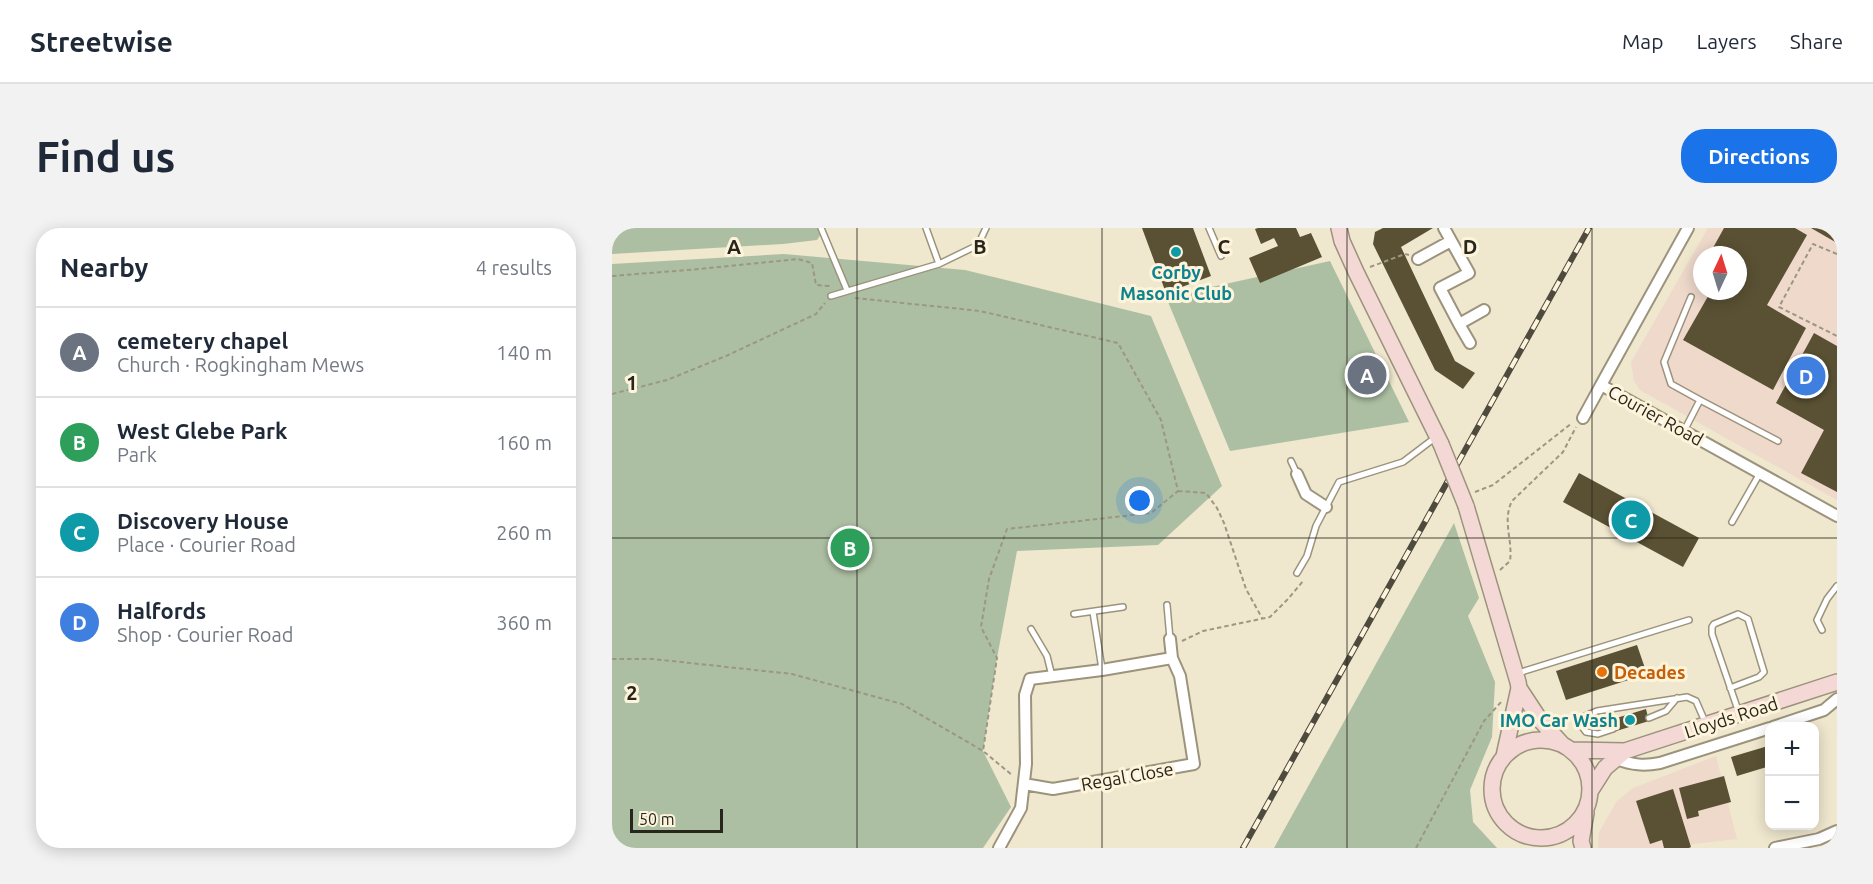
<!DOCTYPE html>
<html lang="en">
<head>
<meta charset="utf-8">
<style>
  body { margin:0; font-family:Ubuntu,sans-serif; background:#f2f2f3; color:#1f2937 }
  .controls { position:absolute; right:18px; bottom:18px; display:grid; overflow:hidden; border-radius:12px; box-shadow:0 3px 15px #0003 }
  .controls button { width:54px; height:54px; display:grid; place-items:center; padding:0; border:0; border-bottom:2px solid #e0e1e3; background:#fff; color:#1f2937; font:30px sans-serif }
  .compass { position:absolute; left:1081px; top:18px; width:54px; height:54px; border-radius:50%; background:#fff; box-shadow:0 3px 15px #0003; rotate:4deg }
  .scale { position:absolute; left:18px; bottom:15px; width:93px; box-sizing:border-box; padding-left:6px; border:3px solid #28251c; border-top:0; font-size:16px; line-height:21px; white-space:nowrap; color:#28251c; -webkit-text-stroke:4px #fdf4db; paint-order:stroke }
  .you { position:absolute; left:528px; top:273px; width:21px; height:21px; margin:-15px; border:4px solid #fff; border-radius:50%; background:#1a73e8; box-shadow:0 0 0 9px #1a73e833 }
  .badge { display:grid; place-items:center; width:39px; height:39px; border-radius:50%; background:#1a73e8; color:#fff; font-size:20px; font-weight:700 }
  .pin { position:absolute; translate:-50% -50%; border:3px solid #fff; box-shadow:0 2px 6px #0006 }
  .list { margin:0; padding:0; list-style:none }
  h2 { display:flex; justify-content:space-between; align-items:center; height:78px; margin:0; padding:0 24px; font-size:26px }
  h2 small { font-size:20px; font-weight:400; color:#747a83 }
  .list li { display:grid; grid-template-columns:39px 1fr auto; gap:18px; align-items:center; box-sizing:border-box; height:90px; padding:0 24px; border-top:2px solid #e0e1e3 }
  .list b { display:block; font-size:22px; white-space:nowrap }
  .list p { margin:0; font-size:20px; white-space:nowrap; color:#747a83 }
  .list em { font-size:20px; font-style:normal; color:#747a83 }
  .map { position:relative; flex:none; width:1225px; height:620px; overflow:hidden; border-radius:24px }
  header { display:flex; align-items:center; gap:36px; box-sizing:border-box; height:84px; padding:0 30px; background:#fff; border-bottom:2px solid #e0e1e3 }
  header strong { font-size:28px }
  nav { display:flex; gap:33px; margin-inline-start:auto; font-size:21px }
  .intro { display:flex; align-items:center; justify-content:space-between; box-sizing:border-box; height:144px; padding:0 36px }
  h1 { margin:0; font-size:42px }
  .button { padding:15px 27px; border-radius:24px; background:#1a73e8; color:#fff; font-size:21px; font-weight:700 }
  main { display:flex; gap:36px; padding:0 36px }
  aside { flex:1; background:#fff; border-radius:24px; box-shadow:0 3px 15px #0003 }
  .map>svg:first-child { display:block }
  .commercial { fill:#eed9cb; fill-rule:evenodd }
  .green { fill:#adbfa3 }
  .building { fill:#5a5134 }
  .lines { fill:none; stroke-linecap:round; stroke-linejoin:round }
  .lane-casing { stroke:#9c937c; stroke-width:8 }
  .street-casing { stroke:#9c937c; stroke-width:14 }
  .secondary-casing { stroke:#9c937c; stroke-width:18 }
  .path { stroke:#9c9684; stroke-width:2; stroke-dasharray:4.5 3; stroke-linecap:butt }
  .lane { stroke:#fff; stroke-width:5 }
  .street { stroke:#fff; stroke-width:10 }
  .secondary { stroke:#f3d8d5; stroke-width:15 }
  .rail-casing { stroke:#4e4a3e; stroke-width:6 }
  .rail { stroke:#fdf4db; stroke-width:4; stroke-dasharray:11; stroke-linecap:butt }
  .secondary-bridge-casing { stroke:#9c937c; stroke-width:18; stroke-linecap:butt }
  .secondary-bridge { stroke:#f3d8d5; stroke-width:15 }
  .grid { fill:none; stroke:#28251c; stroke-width:1.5; stroke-opacity:0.55 }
  .culture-dot { fill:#0f9aa8; stroke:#fdf4db; stroke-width:2 }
  .food-dot { fill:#e8710a; stroke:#fdf4db; stroke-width:2 }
  .labels { text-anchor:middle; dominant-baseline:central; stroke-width:6; stroke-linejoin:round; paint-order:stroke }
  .culture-label { font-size:18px; font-weight:bold; fill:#0d838f; stroke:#fdf4db }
  .street-label { font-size:18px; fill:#28251c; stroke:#fdf4db }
  .food-label { font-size:18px; font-weight:bold; fill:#c56008; stroke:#fdf4db; text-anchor:start }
  .grid-label { font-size:20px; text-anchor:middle; font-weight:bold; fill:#28251c; stroke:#fdf4db; stroke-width:6; stroke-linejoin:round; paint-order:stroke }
</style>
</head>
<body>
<header>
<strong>Streetwise</strong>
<nav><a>Map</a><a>Layers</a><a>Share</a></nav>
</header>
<div class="intro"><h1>Find us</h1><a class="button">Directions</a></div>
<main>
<aside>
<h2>Nearby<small>4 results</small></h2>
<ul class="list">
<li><span class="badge" style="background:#6b7280">A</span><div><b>cemetery chapel</b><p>Church · Rogkingham Mews</p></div><em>140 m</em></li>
<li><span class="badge" style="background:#2e9e5b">B</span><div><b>West Glebe Park</b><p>Park</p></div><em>160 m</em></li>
<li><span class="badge" style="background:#0f9aa8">C</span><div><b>Discovery House</b><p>Place · Courier Road</p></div><em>260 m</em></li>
<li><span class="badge" style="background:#3f7fe0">D</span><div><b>Halfords</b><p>Shop · Courier Road</p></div><em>360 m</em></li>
</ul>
</aside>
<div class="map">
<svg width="1225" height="620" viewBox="0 0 1225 620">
  <rect width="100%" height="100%" fill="#efe7ce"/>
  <path class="commercial" d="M1096,0H1225V272L1028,162L1022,153L1019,134ZM1090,27H1126V63H1090Z
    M1104,528L1125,611L1081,616L1066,620H986L987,605L995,590L1005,573L1021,560Z"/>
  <path class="green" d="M0,0H213L205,12L171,16L0,26Z
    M172,26L353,42L539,88L610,258L546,317L405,323L385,430L371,523L399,579L371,620H0V36Z
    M718,33L797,194L618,223L554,69Z
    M842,295L867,370L856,388L883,454L880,509L858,562L861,594L885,620H662Z"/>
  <path class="building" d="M530,0H581L599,48L554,65Z
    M646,0H684L688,9L699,5L710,29L648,55L637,30L666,18L662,10L649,16L643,1Z
    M771,0H821L789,19L843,133L863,145L851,161L823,142L761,16L763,4Z
    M1112,0H1183L1195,7L1155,77L1194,100L1161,162L1071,112L1099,63H1126V27H1097Z
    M1199,0H1225V15Z
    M1202,105L1225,118V264L1189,245L1212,202L1164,175Z
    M967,245L1087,310L1071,339L951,274Z
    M1025,417L1035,446L954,472L944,443Z
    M1034,481L1037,493L1001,504L998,492Z
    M1156,518L1158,524V538L1125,548L1119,529Z
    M1112,548L1119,574L1086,583L1087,588L1075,591L1067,560Z
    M1061,561L1079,619L1077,620H1052L1050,612L1038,616L1024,573Z"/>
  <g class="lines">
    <defs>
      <path id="lane" d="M209,0L235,62
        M314,0L327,36
        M597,0L609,28
        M219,68L327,36L366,17L374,0
        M1079,69L1052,134L1059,156L1088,172
        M1072,203L1088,172L1166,213
        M679,233L685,246
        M1120,294L1148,245
        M685,345L695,328L704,298L727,254L791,234L824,209
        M555,377L558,411
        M481,384L490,441
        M462,386L511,379
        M419,401L435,428L440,448
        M1210,402L1205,392L1215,371L1225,358
        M906,445L1077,392
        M1118,460L1147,449L1152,444L1136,391L1126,386L1102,396L1100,399V406L1127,485
        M1037,490L1054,483L1065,470
        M1001,501L986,506L974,504L968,496L973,488L985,483L1075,469L1084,473L1094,496"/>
      <path id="street" d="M832,0L857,45L828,60L847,96L872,82
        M1076,0L989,157L1225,288
        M806,31L839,13
        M847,96L858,115
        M971,190L989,157
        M685,246L694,266L714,279
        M1161,499L1212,482L1225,471
        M1005,531C1020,537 1032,538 1048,535L1158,500
        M412,556L441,561L582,536L568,448L560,430L558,411
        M387,620L409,580L414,536L413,467L418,451L490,442L560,430
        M1163,620L1207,611L1225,603"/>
      <path id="secondary" d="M727,0L730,13L744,44L829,216
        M854,278L906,454L907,460L892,528
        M907,460L928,492L950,516
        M880 561a49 49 0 1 1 98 0a49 49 0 1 1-98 0Z
        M960,522L1013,523L1225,454
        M979,562L993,540L1013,523
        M971,620L969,613L974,585"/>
    </defs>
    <use href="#lane" class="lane-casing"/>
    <use href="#street" class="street-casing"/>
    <use href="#secondary" class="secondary-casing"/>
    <path class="path" d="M1225,26L1201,16L1167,79L1225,108
      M758,39L793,26L797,27
      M0,48L88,41L186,31L200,35L204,57L217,58V59
      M243,70L368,83L506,115L549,192L566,263L539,285L395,301L377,351L369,399L385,430L371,523
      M0,166L55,152L114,128L204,86L213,75
      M566,263L594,265L605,280L612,295L634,361L650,390
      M863,264L881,257L960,195
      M888,342L898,333C901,312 890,293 900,273L951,224L964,199
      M570,413L591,403L658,389L676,371L691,353
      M0,431H41L180,446L290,476L371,523L400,547
      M804,620L872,493L890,473"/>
    <use href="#lane" class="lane"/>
    <use href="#street" class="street"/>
    <use href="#secondary" class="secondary"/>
    <defs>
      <path id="rail" d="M631,620L977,0"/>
    </defs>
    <use href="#rail" class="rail-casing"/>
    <use href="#rail" class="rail"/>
    <defs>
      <path id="secondary-bridge" d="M829,216L854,278"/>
    </defs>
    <use href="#secondary-bridge" class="secondary-bridge-casing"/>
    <use href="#secondary-bridge" class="secondary-bridge"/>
  </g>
  <path class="grid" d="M245,0V620M490,0V620M735,0V620M980,0V620M0,310H1225"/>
  <g class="culture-dot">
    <circle cx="564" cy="24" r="6"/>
    <circle cx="1018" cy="492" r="6"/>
  </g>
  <circle class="food-dot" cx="990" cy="444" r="6"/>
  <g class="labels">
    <g class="culture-label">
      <text x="564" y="44">Corby<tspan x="564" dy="21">Masonic Club</tspan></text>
      <text x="1006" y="492" text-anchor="end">IMO Car Wash</text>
    </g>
    <g class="street-label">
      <text transform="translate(1044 187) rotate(29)">Courier Road</text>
      <text transform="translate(1119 489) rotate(-18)">Lloyds Road</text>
      <text transform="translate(515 548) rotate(-10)">Regal Close</text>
    </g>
    <g class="food-label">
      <text x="1002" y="444">Decades</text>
    </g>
  </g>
  <g class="grid-label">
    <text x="122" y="26">A</text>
    <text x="368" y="26">B</text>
    <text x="612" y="26">C</text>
    <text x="858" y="26">D</text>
    <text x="20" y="162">1</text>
    <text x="20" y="472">2</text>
  </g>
</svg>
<div class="controls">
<button>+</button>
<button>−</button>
</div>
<svg class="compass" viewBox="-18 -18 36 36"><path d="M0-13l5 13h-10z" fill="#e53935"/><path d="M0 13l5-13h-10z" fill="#747a83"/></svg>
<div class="scale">50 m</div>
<div class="you"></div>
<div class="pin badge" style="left:755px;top:147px;background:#6b7280">A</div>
<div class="pin badge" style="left:238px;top:320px;background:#2e9e5b">B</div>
<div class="pin badge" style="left:1019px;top:292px;background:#0f9aa8">C</div>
<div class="pin badge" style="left:1194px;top:148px;background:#3f7fe0">D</div>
</div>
</main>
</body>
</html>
